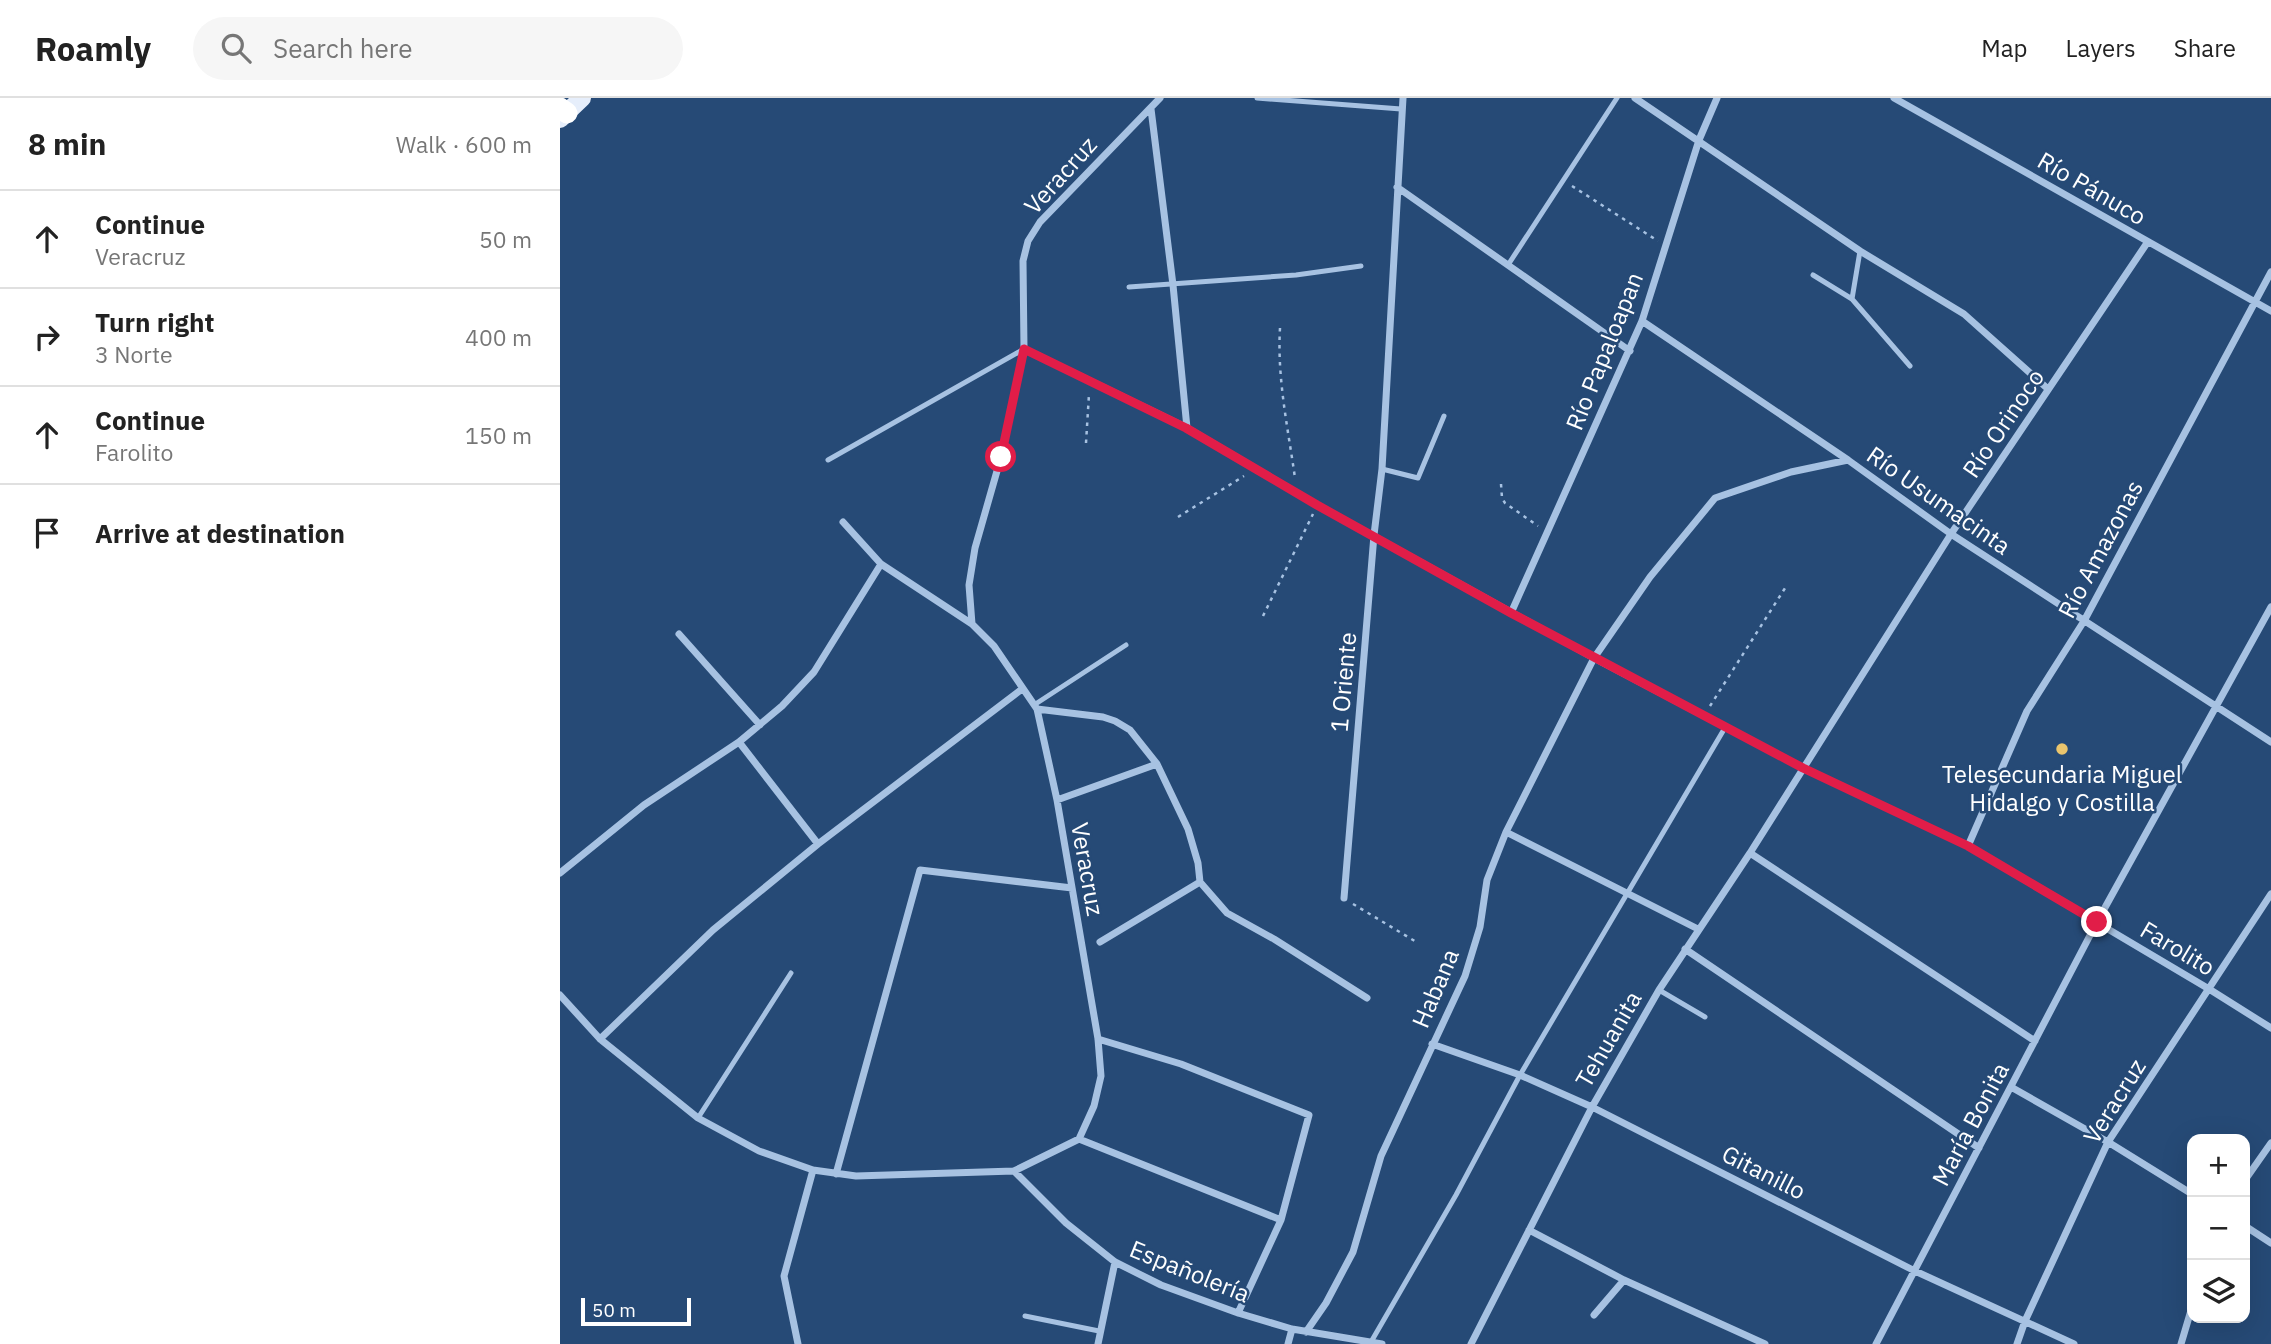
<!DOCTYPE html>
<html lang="en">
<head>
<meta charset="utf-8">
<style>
  body { margin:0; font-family:"IBM Plex Sans",sans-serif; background:#f6f6f6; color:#222 }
  .controls { position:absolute; right:21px; bottom:21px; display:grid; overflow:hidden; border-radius:14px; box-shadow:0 7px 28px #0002 }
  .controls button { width:63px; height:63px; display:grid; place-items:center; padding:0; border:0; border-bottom:2px solid #e0e0e0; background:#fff; color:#222; font:35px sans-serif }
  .scale { position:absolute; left:21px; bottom:18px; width:110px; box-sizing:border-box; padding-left:7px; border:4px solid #fff; border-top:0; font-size:19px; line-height:24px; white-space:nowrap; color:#fff; -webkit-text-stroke:5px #264a76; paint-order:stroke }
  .stop { position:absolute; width:21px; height:21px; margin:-16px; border:5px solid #e11d48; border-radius:50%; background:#fff }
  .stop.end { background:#e11d48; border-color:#fff; box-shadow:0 2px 7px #0008 }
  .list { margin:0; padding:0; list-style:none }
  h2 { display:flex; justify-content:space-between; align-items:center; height:91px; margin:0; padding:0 28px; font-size:30px }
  h2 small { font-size:23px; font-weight:400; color:#767676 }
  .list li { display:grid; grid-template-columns:46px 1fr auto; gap:21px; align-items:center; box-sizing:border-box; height:98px; padding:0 28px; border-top:2px solid #e0e0e0 }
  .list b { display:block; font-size:26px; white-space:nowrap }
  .list p { margin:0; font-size:23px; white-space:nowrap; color:#767676 }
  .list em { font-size:23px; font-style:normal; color:#767676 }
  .icon { flex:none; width:38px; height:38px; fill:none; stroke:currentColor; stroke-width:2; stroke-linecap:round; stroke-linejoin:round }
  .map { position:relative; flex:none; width:1711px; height:1246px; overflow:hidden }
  header { display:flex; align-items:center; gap:42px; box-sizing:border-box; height:98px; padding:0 35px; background:#fff; border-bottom:2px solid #e0e0e0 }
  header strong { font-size:33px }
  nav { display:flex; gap:38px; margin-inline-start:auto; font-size:24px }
  .search { width:490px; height:63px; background:#f6f6f6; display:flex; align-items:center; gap:18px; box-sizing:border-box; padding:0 24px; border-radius:38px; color:#767676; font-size:26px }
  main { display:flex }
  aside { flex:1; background:#fff }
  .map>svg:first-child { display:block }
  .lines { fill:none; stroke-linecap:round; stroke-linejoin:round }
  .path { stroke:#a7c2e2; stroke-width:2.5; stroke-dasharray:3.5 5; stroke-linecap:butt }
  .lane { stroke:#a7c2e2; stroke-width:5 }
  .street { stroke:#a7c2e2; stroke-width:7 }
  .primary { stroke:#e6eefb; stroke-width:18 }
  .highway { stroke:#fff; stroke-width:21 }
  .route { stroke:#e11d48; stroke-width:9 }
  .poi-dot { fill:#eac56d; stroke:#264a76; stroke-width:2.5 }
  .labels { text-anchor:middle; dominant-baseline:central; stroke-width:5; stroke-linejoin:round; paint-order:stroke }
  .street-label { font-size:24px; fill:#fff; stroke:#264a76 }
  .poi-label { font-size:24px; fill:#fff; stroke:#264a76 }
</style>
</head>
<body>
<header>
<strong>Roamly</strong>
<div class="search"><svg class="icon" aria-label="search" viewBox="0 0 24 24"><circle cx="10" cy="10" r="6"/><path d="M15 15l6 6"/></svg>Search here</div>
<nav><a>Map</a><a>Layers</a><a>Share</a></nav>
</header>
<main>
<aside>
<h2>8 min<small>Walk · 600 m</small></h2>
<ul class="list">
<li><svg class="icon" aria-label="ahead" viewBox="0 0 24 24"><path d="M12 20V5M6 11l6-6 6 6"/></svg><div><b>Continue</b><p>Veracruz</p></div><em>50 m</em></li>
<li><svg class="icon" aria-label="right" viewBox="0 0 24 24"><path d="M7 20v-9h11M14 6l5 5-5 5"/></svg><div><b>Turn right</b><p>3 Norte</p></div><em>400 m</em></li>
<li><svg class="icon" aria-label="ahead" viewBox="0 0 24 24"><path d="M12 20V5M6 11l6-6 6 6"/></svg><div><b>Continue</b><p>Farolito</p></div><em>150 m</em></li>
<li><svg class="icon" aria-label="arrive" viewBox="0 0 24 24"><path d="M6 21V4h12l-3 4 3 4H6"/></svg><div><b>Arrive at destination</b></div></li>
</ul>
</aside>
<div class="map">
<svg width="1711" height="1246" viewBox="0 0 1711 1246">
  <rect width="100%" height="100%" fill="#264a76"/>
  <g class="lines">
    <path class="path" d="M1012,88L1098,143
      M720,230C717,281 728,330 735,380
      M526,345L529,296
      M941,386L942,400L945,405L978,428
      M618,419L684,378
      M703,518L753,416
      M1150,608L1227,487
      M793,806L858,845"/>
    <path class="lane" d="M697,0L841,11
      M948,167L1057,0
      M1253,177L1292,201L1350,268
      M569,189L736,177L801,168
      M1292,201L1300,153
      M268,362L464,251
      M822,371L858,380L884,318
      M474,607L566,547
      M1099,892L1145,919
      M138,1020L231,875
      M465,1218L539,1233
      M811,1244L896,1097L960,977L1166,628"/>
    <path class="street" d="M1075,0L1300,153L1404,216L1488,291
      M1334,0L1711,213
      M591,11L613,187L627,330
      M837,89L1070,253
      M1082,223L1288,362L1391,436L1711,644
      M464,251L627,330L757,407L1034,560L1243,670L1408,748L1649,891L1711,930
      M283,424L321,466L412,526
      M951,515L1082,223L1139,42L1157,0
      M119,536L200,627
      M477,611L543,619L555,623L570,632L597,666L628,731L638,765L640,784L667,815L714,841L807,900
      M179,644L258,746
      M497,702L597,666
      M946,734L1138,831
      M1408,748L1467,613L1524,523L1711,174
      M1190,755L1475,943
      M0,775L84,707L179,644L222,608L254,574L321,466
      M784,800L814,437L822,371L843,0
      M540,844L640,784
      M1125,851L1419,1050
      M0,897L40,941L138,1020L199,1053L253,1072L296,1078L454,1073L519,1041L534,1008L541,978L538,941L497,702L477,611L434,548L412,526L409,487L415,450L441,359L464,251L463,163L468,143L480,124L600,0
      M40,941L153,832L258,746L462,591
      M538,941L621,966L749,1017L721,1122L678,1215
      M872,946L960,977L1032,1009L1355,1173L1514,1246
      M1451,989L1548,1044L1632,1096
      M519,1041L721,1122
      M454,1073L506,1125L555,1164L601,1187L678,1215L732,1231L822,1246
      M276,1076L360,772L512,790
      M1685,1082L1711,1045
      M1685,1128L1711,1145
      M969,1132L1064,1182L1205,1246
      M1034,1217L1064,1182
      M746,1234L766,1205L793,1154L821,1058L905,878L920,829L927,782L946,734L1034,560L1090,479L1155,400L1231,374L1288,362
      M238,1246L224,1178L253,1072
      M538,1246L555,1164
      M728,1246L732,1231
      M911,1246L1032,1009L1099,892L1190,755L1391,436L1587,145
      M1316,1246L1537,824L1711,509
      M1457,1246L1465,1223L1548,1044L1711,796
      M1621,1246L1632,1209"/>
    <path class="primary" d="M0,21L22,0"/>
    <path class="highway" d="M0,10L7,15"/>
  </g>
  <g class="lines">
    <path class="route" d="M441,359L464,251L626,330L757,407L951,515L1243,670L1408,748L1537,824"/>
  </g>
  <circle class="poi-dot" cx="1502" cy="651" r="7"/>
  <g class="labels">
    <g class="street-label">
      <text transform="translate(500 77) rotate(-48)">Veracruz</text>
      <text transform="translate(1532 90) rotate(30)">Río Pánuco</text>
      <text transform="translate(1044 253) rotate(-68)">Río Papaloapan</text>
      <text transform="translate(1443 325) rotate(-56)">Río Orinoco</text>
      <text transform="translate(1379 402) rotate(35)">Río Usumacinta</text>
      <text transform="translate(1540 451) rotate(-62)">Río Amazonas</text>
      <text transform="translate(783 584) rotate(-85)">1 Oriente</text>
      <text transform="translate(528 771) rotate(80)">Veracruz</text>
      <text transform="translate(1618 850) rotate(31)">Farolito</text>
      <text transform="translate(875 890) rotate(-67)">Habana</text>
      <text transform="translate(1048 941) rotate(-60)">Tehuanita</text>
      <text transform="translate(1554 1003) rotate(-58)">Veracruz</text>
      <text transform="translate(1410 1026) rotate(-62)">María Bonita</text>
      <text transform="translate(1204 1074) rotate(27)">Gitanillo</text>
      <text transform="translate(630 1173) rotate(22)">Españolería</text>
    </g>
    <g class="poi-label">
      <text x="1502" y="676">Telesecundaria Miguel<tspan x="1502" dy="28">Hidalgo y Costilla</tspan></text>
    </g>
  </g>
</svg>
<div class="controls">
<button>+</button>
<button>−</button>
<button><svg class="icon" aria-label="layers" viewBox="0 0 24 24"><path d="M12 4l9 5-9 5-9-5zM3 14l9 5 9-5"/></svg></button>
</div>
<div class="scale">50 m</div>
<div class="stop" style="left:441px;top:359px"></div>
<div class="stop end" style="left:1537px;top:824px"></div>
</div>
</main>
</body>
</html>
